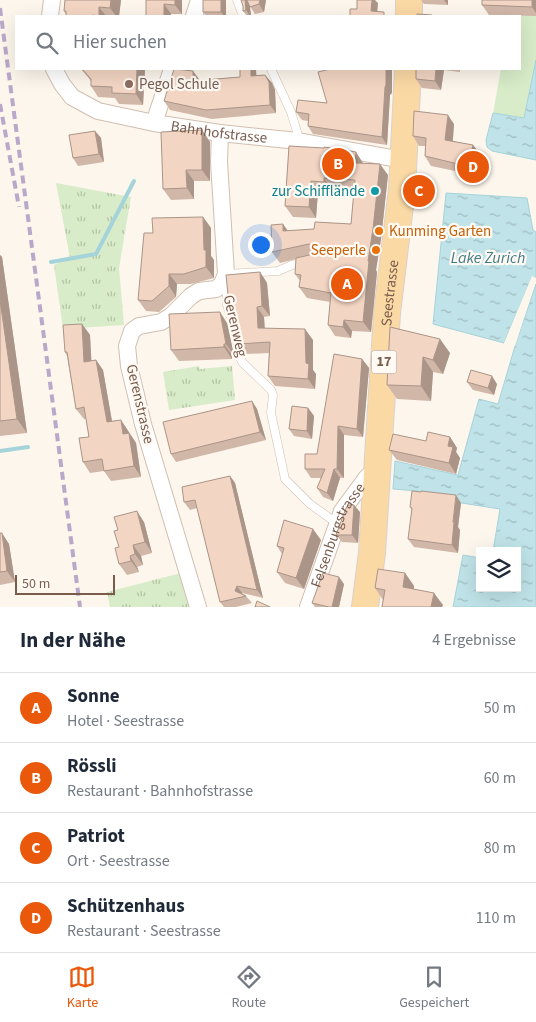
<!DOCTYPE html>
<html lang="de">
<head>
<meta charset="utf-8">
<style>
  body { margin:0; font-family:"Source Sans 3",sans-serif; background:#f2f2f3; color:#1f2937 }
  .controls { position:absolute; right:15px; bottom:15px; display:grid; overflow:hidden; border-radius:0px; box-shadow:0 5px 20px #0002 }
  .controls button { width:45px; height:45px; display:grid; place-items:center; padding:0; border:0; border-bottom:1px solid #e0e1e3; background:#fff; color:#1f2937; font:25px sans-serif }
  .scale { position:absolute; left:15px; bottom:12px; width:100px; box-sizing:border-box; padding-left:5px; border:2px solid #7a5c4d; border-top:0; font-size:14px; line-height:18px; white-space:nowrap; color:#7a5c4d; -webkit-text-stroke:4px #fffaf3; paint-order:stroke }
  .you { position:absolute; left:260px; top:244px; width:18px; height:18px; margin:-12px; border:4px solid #fff; border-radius:50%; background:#1a73e8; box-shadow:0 0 0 8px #1a73e833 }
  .badge { display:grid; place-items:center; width:32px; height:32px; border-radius:50%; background:#ea580c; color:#fff; font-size:16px; font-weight:700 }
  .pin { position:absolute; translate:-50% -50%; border:2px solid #fff; box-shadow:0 1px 5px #0006 }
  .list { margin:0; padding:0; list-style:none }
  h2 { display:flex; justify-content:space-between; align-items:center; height:65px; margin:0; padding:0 20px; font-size:21px }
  h2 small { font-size:16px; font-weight:400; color:#747a83 }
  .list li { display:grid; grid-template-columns:32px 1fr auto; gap:15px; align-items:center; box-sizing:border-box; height:70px; padding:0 20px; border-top:1px solid #e0e1e3 }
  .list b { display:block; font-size:19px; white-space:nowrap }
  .list p { margin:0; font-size:16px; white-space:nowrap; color:#747a83 }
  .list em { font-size:16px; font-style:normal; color:#747a83 }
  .icon { flex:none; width:28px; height:28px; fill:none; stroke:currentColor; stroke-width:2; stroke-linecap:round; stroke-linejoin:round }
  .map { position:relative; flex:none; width:536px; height:607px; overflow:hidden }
  .search { position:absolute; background:#fff; box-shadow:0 5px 20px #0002; left:15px; right:15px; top:15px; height:55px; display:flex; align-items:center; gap:12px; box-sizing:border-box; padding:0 18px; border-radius:0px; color:#747a83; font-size:19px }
  .sheet { height:345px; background:#fff }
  nav { display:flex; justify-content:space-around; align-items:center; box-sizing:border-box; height:70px; border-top:1px solid #e0e1e3; background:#fff; font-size:14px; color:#747a83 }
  nav a { display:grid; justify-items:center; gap:2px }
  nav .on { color:#ea580c }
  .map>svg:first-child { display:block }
  .grass { fill:url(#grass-tufts) }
  .green { fill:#d8ecc9 }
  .water { fill:url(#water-ripples); stroke:#a5d3da }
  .pier { fill:#fdf6ec }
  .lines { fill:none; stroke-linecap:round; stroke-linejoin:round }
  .stream { stroke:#a5d3da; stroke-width:4 }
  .service-casing { stroke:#d1beb0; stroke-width:9 }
  .minor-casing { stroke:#d1beb0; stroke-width:18 }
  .primary-casing { stroke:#dad1cd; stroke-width:28 }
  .service { stroke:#fff; stroke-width:8 }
  .minor { stroke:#fff; stroke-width:16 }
  .primary { stroke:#fbd9a5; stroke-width:26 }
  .rail { stroke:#b9a8c9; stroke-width:4; stroke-dasharray:8 5; stroke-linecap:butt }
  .wall { fill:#d1b7a8 }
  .shaded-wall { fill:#aa9588 }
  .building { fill:#f3d5c3; stroke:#aa9588 }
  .education-dot { fill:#8d6e63; stroke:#fffaf3; stroke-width:2 }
  .culture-dot { fill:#0f9aa8; stroke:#fffaf3; stroke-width:2 }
  .food-dot { fill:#e8710a; stroke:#fffaf3; stroke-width:2 }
  .labels { text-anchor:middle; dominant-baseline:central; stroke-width:4.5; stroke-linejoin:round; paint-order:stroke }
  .shield { fill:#fffaf3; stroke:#a28b7f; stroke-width:1 }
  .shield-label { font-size:14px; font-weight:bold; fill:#7a5c4d }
  .education-label { font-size:15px; fill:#785e54; stroke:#fffaf3; text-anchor:start }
  .street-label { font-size:15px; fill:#7a5c4d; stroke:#fffaf3 }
  .culture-label { font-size:15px; fill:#0d838f; stroke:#fffaf3; text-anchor:end }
  .food-label { font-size:15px; fill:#c56008; stroke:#fffaf3; text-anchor:start }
  .water-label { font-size:16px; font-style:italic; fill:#437c86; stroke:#fffaf3 }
</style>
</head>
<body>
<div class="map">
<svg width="536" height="607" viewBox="0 0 536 607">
  <defs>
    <pattern id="grass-tufts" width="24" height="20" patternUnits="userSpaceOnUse" patternTransform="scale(1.25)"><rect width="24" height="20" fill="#d8ecc9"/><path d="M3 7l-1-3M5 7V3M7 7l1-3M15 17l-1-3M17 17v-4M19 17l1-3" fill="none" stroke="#b4c2a5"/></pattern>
    <pattern id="water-ripples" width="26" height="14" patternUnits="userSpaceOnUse" patternTransform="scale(1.25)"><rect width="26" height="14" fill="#bfe3e8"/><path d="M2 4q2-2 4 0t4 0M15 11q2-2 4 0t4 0" fill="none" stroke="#a0bbbe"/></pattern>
  </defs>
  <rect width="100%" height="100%" fill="#fdf6ec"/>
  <path class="grass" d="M56,183L131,197L119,268L124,325L63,329L54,265L70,258Z
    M199,366L200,369L232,366L235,400L169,410L163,372Z
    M181,573L195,607H110L107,592Z"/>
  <path class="green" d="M511,16H536V60L524,118L493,113L501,69H520V16Z"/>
  <path class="water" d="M536,60V160L492,151L487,147L486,140L493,113L524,118Z
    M446,193L527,198L533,230L536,232V278L532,277L504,343L433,324Z
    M536,284V607H453L463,555L480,558V588H517V551H493L500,509L417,496L418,491L393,489L395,461L458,475L479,399L498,404L515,346Z"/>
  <path class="pier" d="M532,276L536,278V281L533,280L506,344L504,343Z
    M536,281L515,346H513L534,283Z"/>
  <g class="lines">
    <path class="stream" d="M51,262L96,254L134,181
      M0,451L28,447"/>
    <defs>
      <path id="service" d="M237,0L243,16
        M271,69L291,112L298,135
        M305,262L292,265L278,271L226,274L227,305L235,328L239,354L242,362L271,390L273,395L271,413L285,479L310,504L338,524"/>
      <g id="minor">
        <path d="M50,16L52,0"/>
        <path d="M194,16L199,0"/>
        <path id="s1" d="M54,69L62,84L72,97L98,111L154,123L220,133L298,141L403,160"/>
        <path d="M154,123L172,69"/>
        <path d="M198,607L143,424L129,366L127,346L132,331L139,326L161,322L171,316L191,296L199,291L216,289L222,284L226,274L219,162L220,133"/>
        <path id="s2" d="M308,607L342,511L367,477L377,472"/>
      </g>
      <g id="primary">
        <path d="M409,16V0"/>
        <path id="s3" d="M365,607L372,553L387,313L402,189L408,69"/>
      </g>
    </defs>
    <use href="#service" class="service-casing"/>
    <use href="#minor" class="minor-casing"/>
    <use href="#primary" class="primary-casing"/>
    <use href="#service" class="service"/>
    <use href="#minor" class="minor"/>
    <use href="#primary" class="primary"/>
    <path class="rail" d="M0,8L80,607
      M0,104L19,207"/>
  </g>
  <path class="wall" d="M65,0H121L119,16H66V14L64,11Z
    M146,0H182V14H171V16H146Z
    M226,0V16H206L203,12Z
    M241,0H266L264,12L255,14L250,6L251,16H247L243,11V6Z
    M421,0H448V5L424,4Z
    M536,0V16L489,15L482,5Z
    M81,69H145L143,105L119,104L115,98L98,97L91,86V81Z
    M416,69H460V72L444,70L441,90L422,88L416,79Z
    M265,75L272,83L275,90L276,113L212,119L170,110L164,101L199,79V80Z
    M392,93L390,95L387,145L313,134L308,126V121L302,120L296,112L327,103Z
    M454,124L453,141L473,145L480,154L476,173L465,170V173L431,166L425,156V146H419L413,136Z
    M202,130L210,142V181H194V199L171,200L163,189Z
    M95,131L101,138L104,162L78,166L73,158Z
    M289,146L363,163L388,175L381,239L376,270L377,272L371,332L352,331L351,338L335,336L328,325L330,302L307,298L299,287L300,281L295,274L296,259L280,263L272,252L288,231L314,229L351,224L354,190L331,189V193L318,192L316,218L293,217L285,206Z
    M203,217L211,228V256L214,260V278L191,284H177L176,297L159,312L146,311L138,300L153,233Z
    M0,255L2,257L27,433L0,436Z
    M260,272L267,283L270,316L264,317L265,328L313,340V370L316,374L315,389L275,386L268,376L269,353L245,354L238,344Z
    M227,323L234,355H232V359L179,361L171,350Z
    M82,324L90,335L91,361L96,360L103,370L112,421L121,420L136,443L141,477L111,481L104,471L90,473L83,462L89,437L86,419H84L76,409L67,356L65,352Z
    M390,327L450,353L443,374L433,372L431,401L397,399L387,385Z
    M362,359L369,368L363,437L344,435V478H340L333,501L323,497L317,488L321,478H311L305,469L317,454Z
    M467,382L497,384L494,395L473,390Z
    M252,401L257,409L266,440L176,462L171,454Z
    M308,408L314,416L312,439L294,436L289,429Z
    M450,437L457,448L456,452L460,458L456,474L397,460L389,450L426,441Z
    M230,476L235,483L263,598L242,593L246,596L252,603L236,607H224L220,602L197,508L190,510L184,502Z
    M461,503L458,527L460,530L458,553L414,547L408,539L412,510L410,507Z
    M360,512L358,543L342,542L336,535Z
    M144,522L152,553L141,556L143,565L137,567L139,572L127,575L119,564V547Z
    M0,533L9,544L15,582L0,585Z
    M321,540L304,589L285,583L277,572L282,554L277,546Z
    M405,573L414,586V589L443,605L442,607H382L383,600L375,588Z
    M344,584L339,607H315L312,603Z"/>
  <path class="shaded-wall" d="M111,0H121L119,16H116L110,8Z
    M175,0H182V14L175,5Z
    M221,0H226V16H224L221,12Z
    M245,0H249L251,16H250L246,10Z
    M260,0H266L264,12L259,4Z
    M372,0H375L378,3L377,16L371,11Z
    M444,0H448V5Z
    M532,0H536V13L532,7Z
    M164,4L171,14V16H164Z
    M99,7L106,16H99Z
    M137,69H145L143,105L136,94Z
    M251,69H256L257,84L251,76Z
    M386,69H392V93L390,95L387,145L382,137Z
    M436,69H443L444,70L441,90L435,81Z
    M193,71L199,79V90L193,81Z
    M265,75L272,83L275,90L276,113L270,105Z
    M448,115L454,124L452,149L445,140Z
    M202,130L210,142V181L202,170Z
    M95,131L101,138L104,162L99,154Z
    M473,145L480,154L476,173L469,163Z
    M356,152L363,163H355Z
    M459,161L465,170V173L458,164Z
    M380,164L388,175L381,239L376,270L377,272L371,332L363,322L368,261Z
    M186,170L194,181V199L187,188Z
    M324,178L331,189V193L324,182Z
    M311,181L318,192L316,218L309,207Z
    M203,217L211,228V256L214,260V278L206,267L204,250Z
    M283,224L291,235L283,231Z
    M0,255L2,257L27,433L17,419L0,300Z
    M260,272L267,283L270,316L262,306Z
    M169,274L177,284L176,297L169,286Z
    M257,307L264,317L265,338L258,328Z
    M220,312L227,323L234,355L226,344Z
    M344,320L352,331L351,338L343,327Z
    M82,324L90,335L92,372L84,362Z
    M305,329L313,340V370L316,374L315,389L308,379L306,363Z
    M440,339L450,353L443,374L433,360Z
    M224,344L232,355V359L224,347Z
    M423,357L433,372L431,401L421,386Z
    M362,359L369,368L363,437L357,429Z
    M96,360L103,370L114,433L107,422Z
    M492,376L497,384L494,395L488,388Z
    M252,401L257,409L266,440L260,432Z
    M308,408L314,416L312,439L307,431Z
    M121,420L136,443L141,477L134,466L123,434Z
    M338,426L344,435V478L337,469Z
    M450,437L457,448L456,452L460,458L456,474L449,463L448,446Z
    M334,469L340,478L333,501L327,493Z
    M230,476L235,483L263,598L257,590Z
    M456,495L461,503L458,527L460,530L458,553L452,545L453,522Z
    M354,505L360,512L358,543L352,535Z
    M137,511L144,522L152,553L145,542Z
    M313,529L321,540L304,589L296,578Z
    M2,533L9,544L15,582L7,571Z
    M133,545L141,556L143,565L135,554Z
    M130,556L137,567L139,572L131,561Z
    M405,573L414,586L412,599L403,587Z
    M339,577L344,584L339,607H332Z
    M237,586L242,593L240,598L235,591Z
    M434,593L443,605L442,607H431Z"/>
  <path class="building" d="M65,0H111L110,8L99,7V16L92,15L91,16H66V11H64Z
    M146,0H175V5L164,4V16H146Z
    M203,0H221V12H203Z
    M241,0H245L246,10L243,11V6Z
    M247,0H260L259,4L250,7Z
    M357,0H372L371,11L384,12V16H350V9H357Z
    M482,0H532V7L482,5Z
    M417,14L432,15V16H417Z
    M82,69H137L136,94L112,93V87L91,86V79Z
    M174,69L193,71V81L240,77V69H251V76L265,75L269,82L270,105L206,110L164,101Z
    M330,69H386V85L385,87L382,137L308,126L309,114L296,112L298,100L327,103L318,72Z
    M416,69H436L435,81L416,79Z
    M414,111L448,115L445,140L473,145L469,163L459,161L458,164L425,156L426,138L413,136Z
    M202,130V170H186L187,188L163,189L161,132Z
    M95,131L99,154L73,158L69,135Z
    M289,146L324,148V147L356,152L355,163L380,164L373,229L368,261H369L363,322L344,320L343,327L328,325L331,293L299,287L301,275L295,274L296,258L314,254L316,251L315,246L309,244L272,252L271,225L283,224V231L314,229L315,222L351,224L355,180L324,178V182L311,181L309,207L285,206Z
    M203,217L204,250H206V267L184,274H169V286L152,301L138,300L144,233H153L152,218Z
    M260,272L262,306L257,307L258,328L305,329L306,363L309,364L308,379L268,376L270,342L238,344L233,317L229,305L226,275Z
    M0,300L17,419L0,421Z
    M220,312L226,344H224V347L171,350L169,314Z
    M82,324L84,362L96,360L107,422L121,420L123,434L129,433L134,466L104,471L102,459L83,462L79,438L89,437L84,407L76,409L67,352H65L63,325Z
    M390,327L440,339L433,360L423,357L421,386L387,385Z
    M334,354L362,359L357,429L338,426L337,469H334L327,493L317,488L325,469H305V454H317Z
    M471,370L492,376L488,388L467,382Z
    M252,401L260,432L171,454L163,422Z
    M292,406L308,408L307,431L289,429Z
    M428,432L450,437L448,446L453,447L449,463L389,450L393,434L426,441Z
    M230,476L257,590L237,586L235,591L246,596L220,602L195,500L184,502L182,487Z
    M412,491L421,492V491L456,495L453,522H454L452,545L408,539L412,508L410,507Z
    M348,505H354L352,535H336L346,508Z
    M137,511L145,542L133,545L135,554L130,556L131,561L119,564L115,548L119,547L114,531L118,530L114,517Z
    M284,520L313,529L296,578L277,572L284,548L277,546Z
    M0,533H2L7,571L0,572Z
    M378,569L405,573L403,587L434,593L431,607H382L385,590L375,588Z
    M323,573L339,577L332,607H329L312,603Z
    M257,601L270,607H255Z"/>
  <circle class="education-dot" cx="129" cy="84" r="5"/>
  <circle class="culture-dot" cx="375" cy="191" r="5"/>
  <g class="food-dot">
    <circle cx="379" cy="231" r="5"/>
    <circle cx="376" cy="250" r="5"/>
  </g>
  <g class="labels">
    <rect class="shield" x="371.5" y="350.5" width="25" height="23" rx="4"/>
    <g class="shield-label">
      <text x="384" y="362">17</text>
    </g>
    <g class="education-label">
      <text x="139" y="84">Pegol Schule</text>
    </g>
    <g class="street-label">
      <text stroke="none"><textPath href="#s1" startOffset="186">Bahnhofstrasse</textPath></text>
      <text stroke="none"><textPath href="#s3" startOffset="315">Seestrasse</textPath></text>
      <text transform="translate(235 326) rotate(77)">Gerenweg</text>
      <text transform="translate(140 404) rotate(77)">Gerenstrasse</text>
      <text stroke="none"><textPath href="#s2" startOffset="78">Felsenburgstrasse</textPath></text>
    </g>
    <g class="culture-label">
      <text x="365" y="191">zur Schifflände</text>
    </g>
    <g class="food-label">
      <text x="389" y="231">Kunming Garten</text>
      <text x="366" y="250" text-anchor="end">Seeperle</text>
    </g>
    <g class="water-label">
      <text x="488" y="258">Lake Zurich</text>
    </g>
  </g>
</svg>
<div class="controls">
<button><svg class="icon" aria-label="layers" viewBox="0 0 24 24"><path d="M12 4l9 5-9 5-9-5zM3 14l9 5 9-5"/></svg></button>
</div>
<div class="scale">50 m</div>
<div class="you"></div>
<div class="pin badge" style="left:347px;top:284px">A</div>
<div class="pin badge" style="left:338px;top:164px">B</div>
<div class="pin badge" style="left:419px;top:191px">C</div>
<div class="pin badge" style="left:473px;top:167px">D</div>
<div class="search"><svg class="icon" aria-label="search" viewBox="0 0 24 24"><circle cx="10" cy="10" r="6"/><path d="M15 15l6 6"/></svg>Hier suchen</div>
</div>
<section class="sheet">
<h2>In der Nähe<small>4 Ergebnisse</small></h2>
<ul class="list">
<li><span class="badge">A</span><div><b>Sonne</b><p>Hotel · Seestrasse</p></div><em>50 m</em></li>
<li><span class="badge">B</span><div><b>Rössli</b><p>Restaurant · Bahnhofstrasse</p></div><em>60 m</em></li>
<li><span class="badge">C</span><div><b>Patriot</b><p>Ort · Seestrasse</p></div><em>80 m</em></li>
<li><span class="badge">D</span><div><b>Schützenhaus</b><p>Restaurant · Seestrasse</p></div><em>110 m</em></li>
</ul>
</section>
<nav>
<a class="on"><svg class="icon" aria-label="map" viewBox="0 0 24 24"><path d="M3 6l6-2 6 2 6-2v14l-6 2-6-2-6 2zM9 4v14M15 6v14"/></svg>Karte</a>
<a><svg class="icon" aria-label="directions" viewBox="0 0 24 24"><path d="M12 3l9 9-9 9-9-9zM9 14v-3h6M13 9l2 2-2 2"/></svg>Route</a>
<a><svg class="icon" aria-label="saved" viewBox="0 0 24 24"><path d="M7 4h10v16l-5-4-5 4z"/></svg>Gespeichert</a>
</nav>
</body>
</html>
